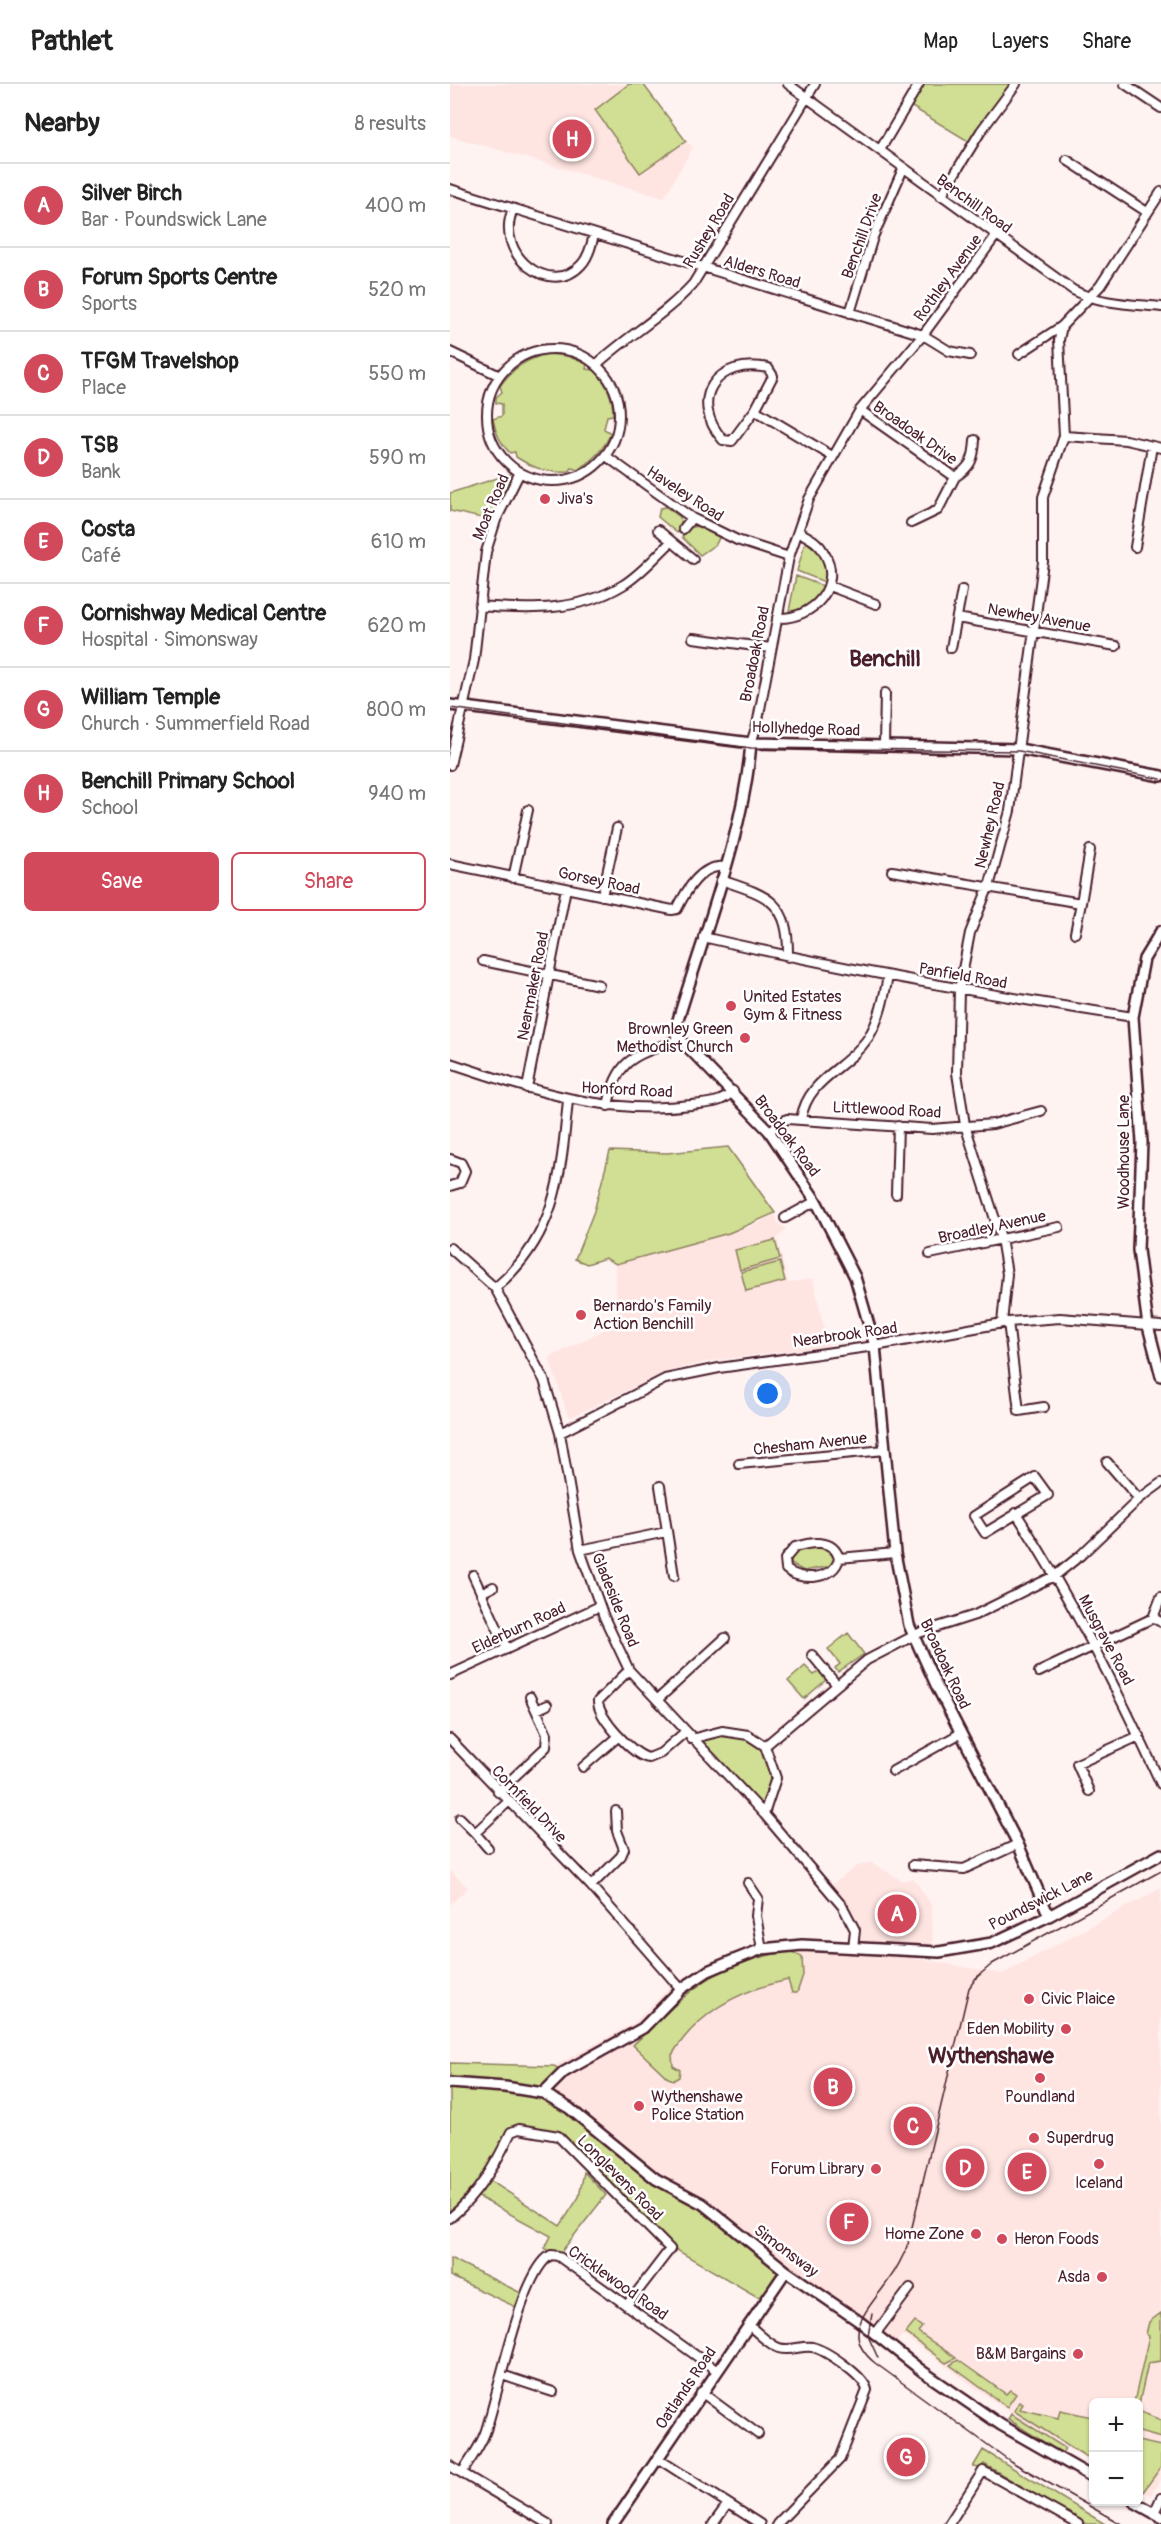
<!DOCTYPE html>
<html lang="en">
<head>
<meta charset="utf-8">
<style>
  body { margin:0; font-family:Pangolin,sans-serif; background:#f6f6f6; color:#222 }
  .controls { position:absolute; right:18px; bottom:18px; display:grid; overflow:hidden; border-radius:9px; box-shadow:0 2px 4px #0004 }
  .controls button { width:54px; height:54px; display:grid; place-items:center; padding:0; border:0; border-bottom:2px solid #e0e0e0; background:#fff; color:#222; font:30px sans-serif }
  .you { position:absolute; left:318px; top:1310px; width:21px; height:21px; margin:-15px; border:4px solid #fff; border-radius:50%; background:#1a73e8; box-shadow:0 0 0 9px #1a73e833 }
  .badge { display:grid; place-items:center; width:39px; height:39px; border-radius:50%; background:#d1495b; color:#fff; font-size:20px; font-weight:700 }
  .pin { position:absolute; translate:-50% -50%; border:3px solid #fff; box-shadow:0 2px 6px #0006 }
  .list { margin:0; padding:0; list-style:none }
  h2 { display:flex; justify-content:space-between; align-items:center; height:78px; margin:0; padding:0 24px; font-size:26px }
  h2 small { font-size:20px; font-weight:400; color:#767676 }
  .list li { display:grid; grid-template-columns:39px 1fr auto; gap:18px; align-items:center; box-sizing:border-box; height:84px; padding:0 24px; border-top:2px solid #e0e0e0 }
  .list b { display:block; font-size:22px; white-space:nowrap }
  .list p { margin:0; font-size:20px; white-space:nowrap; color:#767676 }
  .list em { font-size:20px; font-style:normal; color:#767676 }
  .actions { display:flex; gap:12px; padding:18px 24px }
  .actions a { flex:1; padding:14px 0; border:2px solid #d1495b; border-radius:9px; text-align:center; font-size:21px; color:#d1495b }
  .actions .main { background:#d1495b; color:#fff }
  .map { position:relative; flex:none; width:711px; height:2440px; overflow:hidden }
  header { display:flex; align-items:center; gap:36px; box-sizing:border-box; height:84px; padding:0 30px; background:#fff; border-bottom:2px solid #e0e0e0 }
  header strong { font-size:28px }
  nav { display:flex; gap:33px; margin-inline-start:auto; font-size:21px }
  main { display:flex }
  aside { flex:1; background:#fff }
  .map>svg:first-child { display:block }
  .built { fill:#ffe5e2 }
  .green { fill:#d0df93; stroke:#8d7f5f; stroke-width:1.5 }
  .lines { fill:none; stroke-linecap:round; stroke-linejoin:round }
  .minor-casing { stroke:#4a1f2b; stroke-width:12 }
  .tertiary-casing { stroke:#4a1f2b; stroke-width:14 }
  .minor { stroke:#fff; stroke-width:8 }
  .tertiary { stroke:#fff; stroke-width:9 }
  .tram { stroke:#4a1f2b; stroke-width:1.5 }
  .poi-dot { fill:#d1495b; stroke:#fff; stroke-width:2 }
  .labels { text-anchor:middle; dominant-baseline:central; stroke-width:5; stroke-linejoin:round; paint-order:stroke }
  .street-label { font-size:16px; fill:#4a1f2b; stroke:#fff }
  .poi-label { font-size:16px; fill:#4a1f2b; stroke:#fff; text-anchor:start }
  .district-label { font-size:22px; font-weight:bold; fill:#4a1f2b; stroke:#fff }
</style>
</head>
<body>
<header>
<strong>Pathlet</strong>
<nav><a>Map</a><a>Layers</a><a>Share</a></nav>
</header>
<main>
<aside>
<h2>Nearby<small>8 results</small></h2>
<ul class="list">
<li><span class="badge">A</span><div><b>Silver Birch</b><p>Bar · Poundswick Lane</p></div><em>400 m</em></li>
<li><span class="badge">B</span><div><b>Forum Sports Centre</b><p>Sports</p></div><em>520 m</em></li>
<li><span class="badge">C</span><div><b>TFGM Travelshop</b><p>Place</p></div><em>550 m</em></li>
<li><span class="badge">D</span><div><b>TSB</b><p>Bank</p></div><em>590 m</em></li>
<li><span class="badge">E</span><div><b>Costa</b><p>Café</p></div><em>610 m</em></li>
<li><span class="badge">F</span><div><b>Cornishway Medical Centre</b><p>Hospital · Simonsway</p></div><em>620 m</em></li>
<li><span class="badge">G</span><div><b>William Temple</b><p>Church · Summerfield Road</p></div><em>800 m</em></li>
<li><span class="badge">H</span><div><b>Benchill Primary School</b><p>School</p></div><em>940 m</em></li>
</ul>
<div class="actions"><a class="main">Save</a><a>Share</a></div>
</aside>
<div class="map">
<svg width="711" height="2440" viewBox="0 0 711 2440">
  <rect width="100%" height="100%" fill="#fff3f2"/>
  <filter id="ink" filterUnits="userSpaceOnUse"><feTurbulence type="fractalNoise" baseFrequency=".0167" numOctaves="2"/><feDisplacementMap in="SourceGraphic" scale="12" xChannelSelector="R" yChannelSelector="G"/><feConvolveMatrix kernelMatrix="1 2 1 2 8 2 1 2 1" color-interpolation-filters="sRGB"/></filter>
  <g filter="url(#ink)">
    <path class="built" d="M0,0H193L236,57L243,63L214,114L0,52Z
      M325,1130L328,1139L336,1145L327,1155L338,1199L363,1194L378,1262L261,1277L216,1288L121,1333L117,1329L99,1274L167,1239L165,1181L301,1142Z
      M421,1778L453,1797L464,1794L482,1822L483,1865L420,1860L404,1856L405,1846L377,1804L407,1782Z
      M0,1786L18,1804L0,1821Z
      M711,1804V2394L701,2412L689,2405L688,2318H644L643,2379L559,2328L453,2251L443,2263L206,2095L93,2009L113,1988L104,1982L184,1939L225,1898L233,1912L251,1897L312,1871L340,1867L461,1873L552,1890Z"/>
    <path class="green" d="M179,0H193L236,57L190,89L145,26Z
      M468,0H566L523,60L457,20Z
      M98,270L117,272L137,280L136,285L144,286C156,298 163,313 163,331L157,332L154,345L161,349C153,366 143,376 128,386L122,384L119,388C99,390 83,384 66,373L65,368L60,369C50,359 46,349 43,335L52,332V320L46,319V313L52,308L50,302C63,284 76,275 98,270Z
      M60,390V396L40,436L0,427V409Z
      M216,423L230,433L232,443L227,449L208,433L210,424Z
      M247,442L270,452L266,460L250,471L232,453L240,444Z
      M356,455C374,465 378,480 377,499L347,487Z
      M346,492L376,503C365,516 357,526 339,527Z
      M278,1063L325,1129L279,1149L166,1180L155,1174L137,1180L125,1175L144,1127L160,1067L217,1069Z
      M325,1156L330,1175L290,1186L285,1166Z
      M330,1178L335,1197L296,1207L291,1188Z
      M376,1462L385,1469V1477L381,1482L354,1487L341,1480V1474L350,1464Z
      M398,1549L414,1570L388,1588L385,1584L390,1580L378,1565Z
      M355,1582L364,1591L370,1587L377,1595L354,1615L338,1597Z
      M285,1648L315,1662L326,1694L314,1730L241,1655Z
      M340,1867L352,1873L353,1891L347,1909H342L338,1896C289,1906 248,1928 222,1971L223,1982L230,1986L229,1993L224,1996L218,1994L183,1961C239,1908 259,1880 340,1867Z
      M0,1979L104,1982L114,1988L94,2009L206,2095L253,2120L336,2187L316,2214L306,2212L218,2161L108,2052L61,2048L36,2094L110,2142L129,2113L134,2088L156,2111L108,2172L101,2171L95,2164L101,2152L23,2110L0,2134Z
      M0,2174L75,2211L70,2225L0,2192Z
      M711,2229V2277L698,2279L689,2320L684,2318L699,2252L696,2250L699,2238Z
      M465,2238L472,2243L468,2248L506,2274L496,2279L456,2249Z
      M508,2276L556,2310L560,2306L566,2310L557,2323L500,2281Z
      M569,2318L573,2320L570,2325L608,2334L610,2326L642,2333L643,2377L564,2327Z
      M688,2327L711,2336V2354L689,2348Z
      M561,2330L615,2364L612,2370L558,2335Z
      M688,2357L711,2362V2383L693,2408L689,2403Z
      M533,2366L655,2440H636L534,2380L530,2384L523,2383Z"/>
    <g class="lines">
      <defs>
        <path id="minor" d="M338,0L623,206C650,220 681,220 711,223
          M675,0L711,24
          M430,66L469,0
          M617,76L697,128
          M0,105L473,251L499,267L520,271
          M491,112L531,47L566,0
          M63,125C43,171 101,214 131,181C139,173 142,160 144,150
          M400,229L423,153L453,85
          M37 331a66 66 0 1 1 132 0a66 66 0 1 1-132 0Z
          M0,268L48,291
          M569,270L612,242L650,202L711,108
          M146,281C177,252 214,232 243,200L365,0
          M305,326L282,357L273,356C237,315 267,273 318,284L323,292L305,326L382,372
          M410,326L505,393C521,383 524,375 525,356
          M614,352L676,356L711,364
          M156,372L242,434L287,456L339,473
          M461,439L488,426L505,393
          M233,445L242,434
          M208,446L243,475
          M685,463L702,362
          M379,502L426,520
          M29,522C78,526 129,528 173,501C191,490 206,472 221,458
          M327,534C363,536 395,501 373,467C368,457 357,453 348,447
          M507,534L666,562
          M243,554L321,564
          M501,564L512,506
          M301,659L307,641L339,473L359,415L410,326L473,251L545,153
          M434,662L435,609
          M0,681L24,576L36,468L46,436L70,388
          M0,780L222,826L227,825C236,807 251,780 274,783
          M442,787L631,819L625,849
          M63,794L78,726
          M271,796C319,812 339,817 338,873
          M152,812L167,744
          M631,819L640,766
          M253,853C395,886 539,911 683,933
          M33,877L149,901
          M0,979C78,1005 157,1032 241,1021C256,1019 272,1020 283,1007
          M77,1004L116,804
          M158,1022C167,973 186,971 229,956
          M351,1035C358,994 397,985 418,954C430,935 434,914 438,892
          M319,1047L337,1035L482,1045L543,1040L591,1027
          M0,1075L11,1079L15,1087L10,1099L0,1102
          M446,1110L448,1042
          M335,1134L366,1117
          M0,1164L45,1204L94,1296L110,1349L130,1466L154,1533L179,1586L314,1730L393,1823L405,1846L403,1864
          M480,1170L609,1143
          M45,1204C107,1152 111,1090 118,1016
          M558,1238L569,1327L594,1323
          M552,1239L557,1190L551,1154L515,1041L507,989L509,906L520,849L540,799L560,727L593,478V413L614,352L609,256L612,242
          M110,1349L215,1295L269,1284L425,1262L558,1238L610,1234L711,1242
          M657,1378L689,1415
          M289,1380L435,1366
          M585,1393L598,1411L535,1449L524,1432Z
          M210,1402L224,1492
          M566,1429C622,1516 668,1606 711,1700
          M130,1466L216,1448
          M389,1474C383,1454 361,1458 345,1463L335,1475L336,1485C350,1498 385,1496 389,1474L445,1469
          M23,1491L57,1565
          M31,1509L43,1503
          M703,1534L711,1538
          M362,1571L386,1600
          M179,1586L148,1617C147,1632 183,1672 199,1674L211,1669L235,1648
          M589,1588L703,1534L711,1513
          M0,1591L150,1522
          M207,1616L275,1554
          M86,1626L97,1621
          M0,1655L141,1802
          M241,1655L272,1647L298,1651L315,1662L326,1694L314,1730
          M315,1662L417,1576L469,1549L525,1531L606,1491L631,1471L689,1415L711,1399
          M133,1683L169,1652
          M443,1687L511,1649
          M639,1707L627,1680L689,1652
          M48,1708L96,1663L97,1650L80,1613
          M166,1727L167,1747L174,1765L171,1772L141,1802L231,1905
          M10,1734L25,1749L58,1718
          M25,1749L38,1764
          M463,1781L514,1785L568,1760
          M298,1799L308,1814L306,1832L312,1865
          M0,2134C28,2111 46,2080 61,2048L69,2045L108,2052L220,2165L177,2221
          M298,2241C308,2248 318,2260 329,2264C341,2268 351,2261 362,2263C376,2266 414,2292 417,2306L390,2375L327,2440
          M426,2249L460,2204
          M52,2291L103,2308
          M251,2308L308,2350
          M207,2374L310,2440
          M0,2382L98,2440
          M12,2389C20,2376 30,2363 35,2349C48,2313 71,2187 101,2171L108,2172L266,2286
          M704,2429L711,2414
          M263,2440L277,2421
          M499,2440L533,2387L628,2440"/>
        <path id="tertiary" d="M0,621L301,659L569,665L711,692
          M301,659C294,749 254,849 228,936L226,951L319,1047L366,1117L405,1193L425,1262L445,1469L459,1541L486,1601L568,1760L599,1832
          M711,847L694,875L683,933L692,1058L688,1166L698,1242L711,1292
          M0,1999L55,2003L93,2009L119,2024L206,2095L253,2120L336,2187L410,2238L472,2287L551,2341L644,2394
          M93,2009L114,1988L193,1944L231,1905L258,1887L284,1876L312,1865L352,1861L489,1868L542,1859L599,1832L711,1770
          M684,2418L711,2433
          M163,2440L336,2187"/>
      </defs>
      <use href="#minor" class="minor-casing"/>
      <use href="#tertiary" class="tertiary-casing"/>
      <use href="#minor" class="minor"/>
      <use href="#tertiary" class="tertiary"/>
      <path class="tram" d="M0,624L301,664L569,667L711,695
        M677,680L711,686
        M422,2230L418,2252L428,2274
        M671,2440L560,2377L425,2279C389,2250 418,2226 438,2197C446,2186 453,2173 458,2160L519,1904L526,1894L542,1880L711,1787"/>
    </g>
  </g>
  <g class="poi-dot">
    <circle cx="95" cy="415" r="6"/>
    <circle cx="281" cy="922" r="6"/>
    <circle cx="295" cy="954" r="6"/>
    <circle cx="131" cy="1231" r="6"/>
    <circle cx="579" cy="1915" r="6"/>
    <circle cx="616" cy="1945" r="6"/>
    <circle cx="590" cy="1994" r="6"/>
    <circle cx="189" cy="2022" r="6"/>
    <circle cx="584" cy="2054" r="6"/>
    <circle cx="649" cy="2080" r="6"/>
    <circle cx="426" cy="2085" r="6"/>
    <circle cx="526" cy="2150" r="6"/>
    <circle cx="552" cy="2155" r="6"/>
    <circle cx="652" cy="2193" r="6"/>
    <circle cx="628" cy="2270" r="6"/>
  </g>
  <g class="labels">
    <g class="street-label">
      <text transform="translate(524 120) rotate(36)">Benchill Road</text>
      <text transform="translate(259 147) rotate(-59)">Rushey Road</text>
      <text transform="translate(412 152) rotate(-70)">Benchill Drive</text>
      <text transform="translate(312 188) rotate(17)">Alders Road</text>
      <text transform="translate(498 194) rotate(-54)">Rothley Avenue</text>
      <text transform="translate(465 349) rotate(35)">Broadoak Drive</text>
      <text transform="translate(235 410) rotate(33)">Haveley Road</text>
      <text transform="translate(41 423) rotate(-67)">Moat Road</text>
      <text transform="translate(589 534) rotate(10)">Newhey Avenue</text>
      <text transform="translate(305 570) rotate(-79)">Broadoak Road</text>
      <text transform="translate(356 645) rotate(2)">Hollyhedge Road</text>
      <text transform="translate(540 741) rotate(-77)">Newhey Road</text>
      <text transform="translate(149 797) rotate(12)">Gorsey Road</text>
      <text transform="translate(513 892) rotate(10)">Panfield Road</text>
      <text transform="translate(83 902) rotate(-79)">Nearmaker Road</text>
      <text transform="translate(177 1006) rotate(3)">Honford Road</text>
      <text transform="translate(437 1026) rotate(3)">Littlewood Road</text>
      <text transform="translate(337 1052) rotate(53)">Broadoak Road</text>
      <text transform="translate(674 1068) rotate(-90)">Woodhouse Lane</text>
      <text transform="translate(542 1143) rotate(-12)">Broadley Avenue</text>
      <text transform="translate(395 1251) rotate(-8)">Nearbrook Road</text>
      <text transform="translate(360 1360) rotate(-6)">Chesham Avenue</text>
      <text transform="translate(165 1516) rotate(68)">Gladeside Road</text>
      <text transform="translate(69 1544) rotate(-25)">Elderburn Road</text>
      <text transform="translate(656 1556) rotate(62)">Musgrave Road</text>
      <text transform="translate(495 1580) rotate(65)">Broadoak Road</text>
      <text transform="translate(79 1720) rotate(46)">Cornfield Drive</text>
      <text transform="translate(591 1816) rotate(-27)">Poundswick Lane</text>
      <text transform="translate(170 2094) rotate(45)">Longlevens Road</text>
      <text transform="translate(336 2167) rotate(37)">Simonsway</text>
      <text transform="translate(168 2199) rotate(35)">Cricklewood Road</text>
      <text transform="translate(236 2304) rotate(-56)">Oatlands Road</text>
    </g>
    <g class="poi-label">
      <text x="107" y="415">Jiva's</text>
      <text x="293" y="913">United Estates<tspan x="293" dy="18">Gym &amp; Fitness</tspan></text>
      <text x="283" y="945" text-anchor="end">Brownley Green<tspan x="283" dy="18">Methodist Church</tspan></text>
      <text x="143" y="1222">Bernardo's Family<tspan x="143" dy="18">Action Benchill</tspan></text>
      <text x="591" y="1915">Civic Plaice</text>
      <text x="604" y="1945" text-anchor="end">Eden Mobility</text>
      <text x="201" y="2013">Wythenshawe<tspan x="201" dy="18">Police Station</tspan></text>
      <text x="590" y="2013" text-anchor="middle">Poundland</text>
      <text x="596" y="2054">Superdrug</text>
      <text x="414" y="2085" text-anchor="end">Forum Library</text>
      <text x="649" y="2099" text-anchor="middle">Iceland</text>
      <text x="514" y="2150" text-anchor="end">Home Zone</text>
      <text x="564" y="2155">Heron Foods</text>
      <text x="640" y="2193" text-anchor="end">Asda</text>
      <text x="616" y="2270" text-anchor="end">B&amp;M Bargains</text>
    </g>
    <g class="district-label">
      <text x="435" y="575">Benchill</text>
      <text x="541" y="1972">Wythenshawe</text>
    </g>
  </g>
</svg>
<div class="controls">
<button>+</button>
<button>−</button>
</div>
<div class="you"></div>
<div class="pin badge" style="left:447px;top:1830px">A</div>
<div class="pin badge" style="left:383px;top:2003px">B</div>
<div class="pin badge" style="left:463px;top:2042px">C</div>
<div class="pin badge" style="left:515px;top:2084px">D</div>
<div class="pin badge" style="left:577px;top:2088px">E</div>
<div class="pin badge" style="left:399px;top:2138px">F</div>
<div class="pin badge" style="left:456px;top:2373px">G</div>
<div class="pin badge" style="left:122px;top:55px">H</div>
</div>
</main>
</body>
</html>
